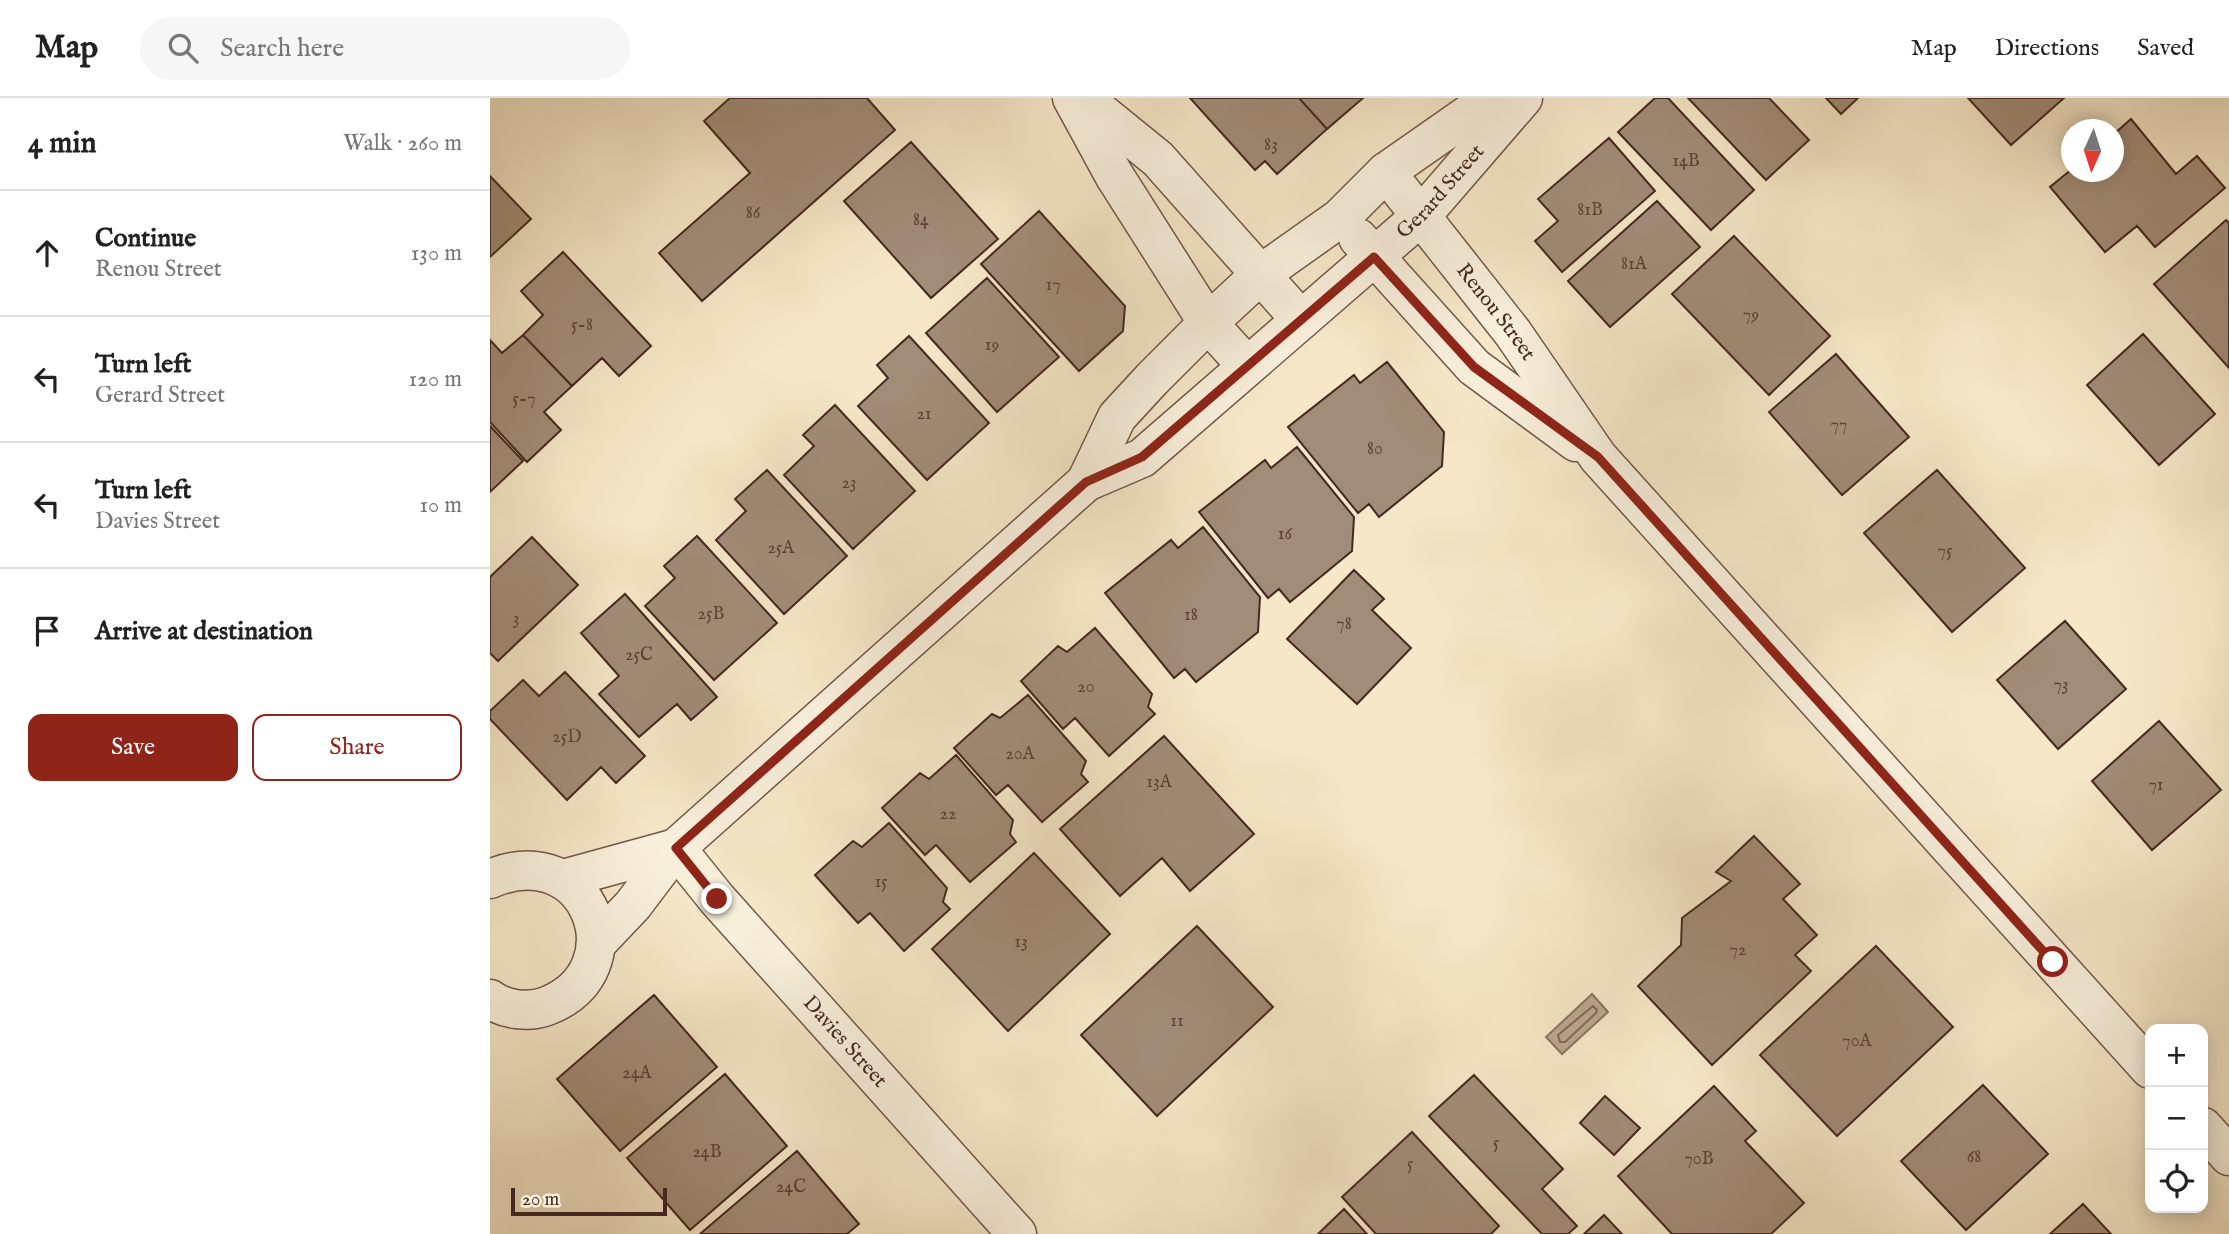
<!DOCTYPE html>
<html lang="en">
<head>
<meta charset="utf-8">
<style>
  body { margin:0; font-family:"IM FELL English",serif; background:#f6f6f6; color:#222 }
  .controls { position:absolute; right:21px; bottom:21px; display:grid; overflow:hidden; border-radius:14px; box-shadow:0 4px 18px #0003 }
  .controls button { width:63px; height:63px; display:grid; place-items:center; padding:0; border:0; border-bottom:2px solid #e0e0e0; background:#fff; color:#222; font:35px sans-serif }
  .compass { position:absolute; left:1571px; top:21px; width:63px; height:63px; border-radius:50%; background:#fff; box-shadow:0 4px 18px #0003; rotate:183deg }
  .scale { position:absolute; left:21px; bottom:18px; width:156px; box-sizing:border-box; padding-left:7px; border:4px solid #46291f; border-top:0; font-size:19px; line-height:24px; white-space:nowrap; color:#46291f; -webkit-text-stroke:5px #f8efdb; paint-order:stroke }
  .stop { position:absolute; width:21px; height:21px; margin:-16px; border:5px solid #8f2418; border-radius:50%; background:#fff }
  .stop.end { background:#8f2418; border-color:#fff; box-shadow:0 2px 7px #0008 }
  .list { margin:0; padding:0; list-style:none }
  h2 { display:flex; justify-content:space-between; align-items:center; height:91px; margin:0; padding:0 28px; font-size:30px }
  h2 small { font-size:23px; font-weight:400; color:#767676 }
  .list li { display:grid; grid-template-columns:46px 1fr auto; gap:21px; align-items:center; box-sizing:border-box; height:126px; padding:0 28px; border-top:2px solid #e0e0e0 }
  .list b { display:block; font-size:26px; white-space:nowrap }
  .list p { margin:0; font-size:23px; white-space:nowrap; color:#767676 }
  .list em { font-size:23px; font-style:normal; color:#767676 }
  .actions { display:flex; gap:14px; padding:21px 28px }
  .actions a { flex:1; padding:16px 0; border:2px solid #8f2418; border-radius:14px; text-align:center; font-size:24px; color:#8f2418 }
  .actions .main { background:#8f2418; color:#fff }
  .icon { flex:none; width:38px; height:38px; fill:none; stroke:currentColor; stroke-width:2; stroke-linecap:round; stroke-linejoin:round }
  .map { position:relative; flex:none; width:1739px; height:1136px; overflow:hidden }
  header { display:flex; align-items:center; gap:42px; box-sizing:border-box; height:98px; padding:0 35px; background:#fff; border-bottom:2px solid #e0e0e0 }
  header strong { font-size:33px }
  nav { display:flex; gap:38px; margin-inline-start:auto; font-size:24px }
  .search { width:490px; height:63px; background:#f6f6f6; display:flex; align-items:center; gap:18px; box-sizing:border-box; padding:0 24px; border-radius:38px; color:#767676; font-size:26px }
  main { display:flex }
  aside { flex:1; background:#fff }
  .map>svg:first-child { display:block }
  .water { fill:#baa68f; stroke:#8c7462; stroke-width:2 }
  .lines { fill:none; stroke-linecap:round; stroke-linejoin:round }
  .shore { stroke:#806857; stroke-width:2 }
  .building { fill:#a18c77; stroke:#46291f; stroke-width:2 }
  .minor-casing { stroke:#725849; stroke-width:41 }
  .minor { stroke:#f8efdb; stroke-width:38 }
  .route { stroke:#8f2418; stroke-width:9 }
  .labels { text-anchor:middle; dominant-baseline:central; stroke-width:6; stroke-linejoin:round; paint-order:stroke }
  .number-label { font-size:18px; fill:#5d4235 }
  .street-label { font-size:21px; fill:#46291f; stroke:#f8efdb }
</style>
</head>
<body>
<header>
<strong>Map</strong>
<div class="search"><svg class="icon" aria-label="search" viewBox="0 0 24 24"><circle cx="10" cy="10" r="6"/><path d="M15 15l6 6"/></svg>Search here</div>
<nav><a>Map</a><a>Directions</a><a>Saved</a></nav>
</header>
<main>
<aside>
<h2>4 min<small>Walk · 260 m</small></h2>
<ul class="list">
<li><svg class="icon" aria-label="ahead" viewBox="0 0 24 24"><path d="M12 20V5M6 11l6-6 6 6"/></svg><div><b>Continue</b><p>Renou Street</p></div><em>130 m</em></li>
<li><svg class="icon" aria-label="left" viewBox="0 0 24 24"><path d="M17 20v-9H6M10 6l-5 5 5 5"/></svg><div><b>Turn left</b><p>Gerard Street</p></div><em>120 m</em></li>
<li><svg class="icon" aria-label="left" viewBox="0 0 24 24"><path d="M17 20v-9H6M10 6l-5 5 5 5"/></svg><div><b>Turn left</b><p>Davies Street</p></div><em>10 m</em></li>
<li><svg class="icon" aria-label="arrive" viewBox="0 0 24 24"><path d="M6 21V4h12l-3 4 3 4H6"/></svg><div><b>Arrive at destination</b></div></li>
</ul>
<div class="actions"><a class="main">Save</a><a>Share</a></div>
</aside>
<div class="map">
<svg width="1739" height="1136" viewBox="0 0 1739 1136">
  <rect width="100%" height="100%" fill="#f5e7c8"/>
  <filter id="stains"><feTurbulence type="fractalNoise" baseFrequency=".00286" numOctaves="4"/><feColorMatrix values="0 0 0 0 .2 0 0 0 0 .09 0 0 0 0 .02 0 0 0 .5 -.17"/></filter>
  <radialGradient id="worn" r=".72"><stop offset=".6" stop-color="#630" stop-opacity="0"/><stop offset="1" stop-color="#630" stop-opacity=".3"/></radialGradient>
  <path class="water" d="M1102,896L1118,914L1072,956L1056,939Z"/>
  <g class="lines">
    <path class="shore" d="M1103,908L1107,912L1106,915L1075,944H1070L1068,937Z"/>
  </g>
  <path class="building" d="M240,0H377L405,32L212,203L169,155L260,75L214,23Z
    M700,0H809L837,31L787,76L775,63L765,72Z
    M809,0H873L837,31Z
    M1165,0H1178L1264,92L1221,132L1128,34Z
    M1198,0H1279L1319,42L1276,82Z
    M1336,0H1368L1351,16Z
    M1478,0H1574L1521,47Z
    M1641,21L1686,76L1707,58L1735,90L1665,149L1647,128L1615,154L1560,89L1582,71V74H1624V36Z
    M1119,40L1165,93L1072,174L1045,143L1068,123L1048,101Z
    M421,44L508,141L441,200L354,103Z
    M0,78L41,121L0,159Z
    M1167,103L1210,149L1120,229L1078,183Z
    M549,113L635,208L633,233L589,273L491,166Z
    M1736,122L1739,125V270L1664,186Z
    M1244,138L1340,238L1279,297L1182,196Z
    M73,154L161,248L129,278L112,260L82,288L33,237L53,217L31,193Z
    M497,180L569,259L507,314L436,235Z
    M1653,236L1725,316L1669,367L1597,287Z
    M33,237L82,288L54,314L71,332L37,364L0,324V242L12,255Z
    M419,238L499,325L437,382L368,308L398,280L387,267Z
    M1346,256L1419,339L1352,397L1279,314Z
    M897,264L954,334L952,368L889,419L879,406L868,415L798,329L864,277L870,285Z
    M345,307L425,393L363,451L294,377L324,348L313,337Z
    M0,328L33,363L0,394Z
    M807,349L864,419L862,453L800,504L789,491L778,500L709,414L775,362L781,370Z
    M277,372L357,458L294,516L226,442L256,413L245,401Z
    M1447,372L1535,470L1462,534L1374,435Z
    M713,429L770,499L768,534L706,584L695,571L684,580L615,495L681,442L688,450Z
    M207,438L287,525L224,582L155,508L185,480L174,468Z
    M42,439L88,487L8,563L0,555V479Z
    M864,472L894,501L882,512L921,550L867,606L797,541Z
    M135,496L227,599L201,622L187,606L149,639L109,596L129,578L91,535Z
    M1575,523L1636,591L1568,651L1507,582Z
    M605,530L662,596L658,609L665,616L619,658L585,620L573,631L531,583L568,548L577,554Z
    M75,574L155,658L126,685L111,669L77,702L0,621V613L33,582L49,598Z
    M538,597L596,663L591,676L598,684L552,724L518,687L506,697L464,650L502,616L510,620Z
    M1669,623L1731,692L1662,752L1602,683Z
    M674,638L764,736L700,793L672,760L630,798L570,731Z
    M466,657L523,722L520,736L526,744L480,784L446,747L435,757L392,710L430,675L439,681Z
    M399,725L457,790L453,804L460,811L414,853L380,815L368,825L325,777L363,743L372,749Z
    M1264,738L1310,786L1293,801L1327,837L1305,857L1321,873L1222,967L1148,888L1191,847L1192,820L1241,783L1226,774Z
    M544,755L620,836L518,933L442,851Z
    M707,828L783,909L667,1018L591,937Z
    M1386,848L1463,929L1347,1038L1270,957Z
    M164,897L227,969L130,1053L67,981Z
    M235,976L297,1048L200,1132L137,1060Z
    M984,977L1073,1071L1052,1091L1087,1128L1078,1136H1052L939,1018Z
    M1493,987L1558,1056L1476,1132L1411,1063Z
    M1224,988L1266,1033L1255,1043L1314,1105L1281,1136H1182L1128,1078Z
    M1115,998L1150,1030L1124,1057L1090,1025Z
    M922,1034L1009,1128L1001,1136H886L852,1099Z
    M307,1053L369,1126L357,1136H210Z
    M1593,1106L1621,1136H1560Z
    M854,1111L877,1136H828Z
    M1114,1117L1132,1136H1094Z"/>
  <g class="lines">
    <defs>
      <g id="minor">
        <path d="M582,0L624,77L718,225L757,268"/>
        <path d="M593,0L668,61L811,222"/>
        <path id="s1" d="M896,74L1023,235L1108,359L1660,971"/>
        <path d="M868,140L984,269L1086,344"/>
        <path d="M596,384L627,319L662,281L718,225L771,176L850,120L896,74L1002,0"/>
        <path id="s2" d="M186,750L227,801L527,1136"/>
        <path d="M0,781C100,738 149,872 57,908C39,915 15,912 0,901"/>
        <path d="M73,781L186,750"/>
        <path id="s3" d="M106,846L143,807L186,750L596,384L652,360L931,118L1033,0"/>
        <path d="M1713,1029L1739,1058"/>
      </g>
    </defs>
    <use href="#minor" class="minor-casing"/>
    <use href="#minor" class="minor"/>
  </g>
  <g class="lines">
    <path class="route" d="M227,801L186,750L596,384L652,359L884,159L984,269L1108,359L1563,864"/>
  </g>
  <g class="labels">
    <g class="number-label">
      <text x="781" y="47">83</text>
      <text x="1196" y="63">14B</text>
      <text x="1100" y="112">81B</text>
      <text x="263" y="115">86</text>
      <text x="431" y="122">84</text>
      <text x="1144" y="166">81A</text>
      <text x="563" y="187">17</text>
      <text x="1261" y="217">79</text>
      <text x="92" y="227">5-8</text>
      <text x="502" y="247">19</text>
      <text x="34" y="301">5-7</text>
      <text x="434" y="316">21</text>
      <text x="1349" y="327">77</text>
      <text x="885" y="351">80</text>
      <text x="359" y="385">23</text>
      <text x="795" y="436">16</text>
      <text x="291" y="450">25A</text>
      <text x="1455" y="453">75</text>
      <text x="221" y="516">25B</text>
      <text x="701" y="517">18</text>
      <text x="26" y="521">3</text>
      <text x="854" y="526">78</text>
      <text x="149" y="557">25C</text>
      <text x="1571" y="587">73</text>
      <text x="596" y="589">20</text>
      <text x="77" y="639">25D</text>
      <text x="530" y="656">20A</text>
      <text x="669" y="684">13A</text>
      <text x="1666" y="687">71</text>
      <text x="458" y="716">22</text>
      <text x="391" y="784">15</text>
      <text x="531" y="844">13</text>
      <text x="1248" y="852">72</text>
      <text x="687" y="923">11</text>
      <text x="1367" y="943">70A</text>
      <text x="147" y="975">24A</text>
      <text x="1006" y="1045">5</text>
      <text x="217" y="1054">24B</text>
      <text x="1484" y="1059">68</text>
      <text x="1209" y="1061">70B</text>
      <text x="920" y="1066">5</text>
      <text x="301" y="1089">24C</text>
    </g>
    <g class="street-label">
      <text stroke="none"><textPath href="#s3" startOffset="1136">Gerard Street</textPath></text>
      <text stroke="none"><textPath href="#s1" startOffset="178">Renou Street</textPath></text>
      <text stroke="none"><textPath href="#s2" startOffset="257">Davies Street</textPath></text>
    </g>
  </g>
  <rect width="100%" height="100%" filter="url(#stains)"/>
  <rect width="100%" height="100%" fill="url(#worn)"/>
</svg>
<div class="controls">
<button>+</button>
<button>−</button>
<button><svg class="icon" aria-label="locate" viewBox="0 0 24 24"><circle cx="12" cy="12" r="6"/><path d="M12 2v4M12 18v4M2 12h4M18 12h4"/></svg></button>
</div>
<svg class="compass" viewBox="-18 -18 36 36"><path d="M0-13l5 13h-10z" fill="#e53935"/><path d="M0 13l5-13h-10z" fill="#767676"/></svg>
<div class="scale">20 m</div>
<div class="stop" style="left:1563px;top:864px"></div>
<div class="stop end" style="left:227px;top:801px"></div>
</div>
</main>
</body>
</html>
